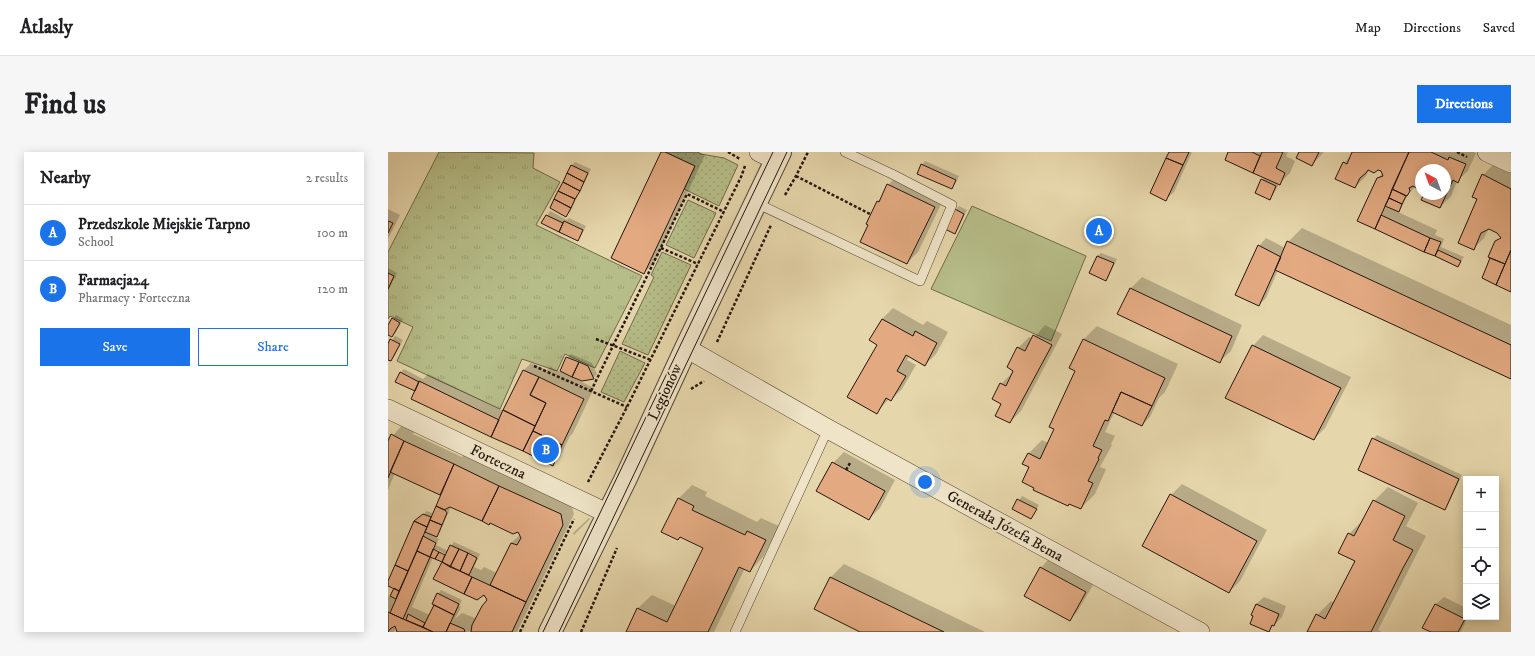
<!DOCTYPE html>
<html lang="en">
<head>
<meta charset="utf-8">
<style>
  body { margin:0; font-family:"IM FELL DW Pica",serif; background:#f6f6f6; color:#202124 }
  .controls { position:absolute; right:12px; bottom:12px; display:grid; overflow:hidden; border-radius:0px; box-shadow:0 2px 10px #0003 }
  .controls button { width:36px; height:36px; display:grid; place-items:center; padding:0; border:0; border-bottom:1px solid #e0e0e0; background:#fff; color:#202124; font:20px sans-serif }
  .compass { position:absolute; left:1027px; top:12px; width:36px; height:36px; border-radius:50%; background:#fff; box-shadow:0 2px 10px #0003; rotate:319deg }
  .you { position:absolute; left:537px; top:330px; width:14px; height:14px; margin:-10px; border:3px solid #fff; border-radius:50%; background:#1a73e8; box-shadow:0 0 0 6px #1a73e833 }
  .badge { display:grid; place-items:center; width:26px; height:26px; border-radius:50%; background:#1a73e8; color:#fff; font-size:13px; font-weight:700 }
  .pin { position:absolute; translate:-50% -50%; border:2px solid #fff; box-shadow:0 1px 4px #0006 }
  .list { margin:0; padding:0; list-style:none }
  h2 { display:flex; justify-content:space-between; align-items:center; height:52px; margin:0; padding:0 16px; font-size:17px }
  h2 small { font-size:13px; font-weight:400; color:#757577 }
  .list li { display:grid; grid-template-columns:26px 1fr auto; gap:12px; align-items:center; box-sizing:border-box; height:56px; padding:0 16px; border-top:1px solid #e0e0e0 }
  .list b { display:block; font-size:15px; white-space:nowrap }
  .list p { margin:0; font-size:13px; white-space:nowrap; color:#757577 }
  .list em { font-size:13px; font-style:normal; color:#757577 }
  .actions { display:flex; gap:8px; padding:12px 16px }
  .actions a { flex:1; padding:9px 0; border:1px solid #1a73e8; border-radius:0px; text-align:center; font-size:14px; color:#1a73e8 }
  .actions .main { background:#1a73e8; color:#fff }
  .icon { flex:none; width:22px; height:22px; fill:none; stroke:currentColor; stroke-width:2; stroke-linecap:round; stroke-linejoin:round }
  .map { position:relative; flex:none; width:1123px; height:480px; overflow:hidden; border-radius:0px }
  header { display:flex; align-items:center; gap:24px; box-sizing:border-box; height:56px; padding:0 20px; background:#fff; border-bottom:1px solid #e0e0e0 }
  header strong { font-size:19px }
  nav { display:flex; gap:22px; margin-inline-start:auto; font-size:14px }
  .intro { display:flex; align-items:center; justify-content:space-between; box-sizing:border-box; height:96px; padding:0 24px }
  h1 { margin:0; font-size:28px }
  .button { padding:10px 18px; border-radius:0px; background:#1a73e8; color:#fff; font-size:14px; font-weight:700 }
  main { display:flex; gap:24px; padding:0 24px }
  aside { flex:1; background:#fff; border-radius:0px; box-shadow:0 2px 10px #0003 }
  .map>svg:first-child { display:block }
  .grass { fill:url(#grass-dots); stroke:#6e6a4a }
  .park { fill:url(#park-tufts); stroke:#6e6a4a }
  .garden { fill:#b6bd88; stroke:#6e6a4a }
  .shadow { fill:#0003; fill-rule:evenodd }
  .building { fill:#e3aa82; stroke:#25160d }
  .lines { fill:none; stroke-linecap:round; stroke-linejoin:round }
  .service-casing { stroke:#554634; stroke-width:10 }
  .minor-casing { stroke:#554634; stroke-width:20 }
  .tertiary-casing { stroke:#554634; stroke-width:24 }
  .path { stroke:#25160d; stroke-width:2.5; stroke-dasharray:3 2; stroke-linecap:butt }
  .service { stroke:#efe4c8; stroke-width:9 }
  .minor { stroke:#efe4c8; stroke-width:19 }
  .tertiary { stroke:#efe4c8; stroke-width:22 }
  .tram { stroke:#25160d; stroke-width:1 }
  .labels { text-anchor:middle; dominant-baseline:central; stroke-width:3.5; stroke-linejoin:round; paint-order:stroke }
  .street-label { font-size:15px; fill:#25160d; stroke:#efe4c8 }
</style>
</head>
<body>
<header>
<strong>Atlasly</strong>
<nav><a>Map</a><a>Directions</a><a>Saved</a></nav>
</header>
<div class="intro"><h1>Find us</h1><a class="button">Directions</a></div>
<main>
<aside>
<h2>Nearby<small>2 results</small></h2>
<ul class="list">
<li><span class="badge">A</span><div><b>Przedszkole Miejskie Tarpno</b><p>School</p></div><em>100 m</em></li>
<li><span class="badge">B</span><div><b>Farmacja24</b><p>Pharmacy · Forteczna</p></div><em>120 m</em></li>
</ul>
<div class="actions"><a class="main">Save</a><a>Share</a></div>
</aside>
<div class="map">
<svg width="1123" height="480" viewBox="0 0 1123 480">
  <defs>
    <pattern id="grass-dots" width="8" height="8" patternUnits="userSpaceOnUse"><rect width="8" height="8" fill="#b6bd88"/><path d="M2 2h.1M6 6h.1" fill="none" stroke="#9ca274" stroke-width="1.8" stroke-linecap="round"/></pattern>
    <pattern id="park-tufts" width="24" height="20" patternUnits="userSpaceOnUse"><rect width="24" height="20" fill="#b6bd88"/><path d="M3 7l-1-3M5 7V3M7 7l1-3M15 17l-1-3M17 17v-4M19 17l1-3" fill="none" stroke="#9ca274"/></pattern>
  </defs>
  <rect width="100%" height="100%" fill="#e6d6ab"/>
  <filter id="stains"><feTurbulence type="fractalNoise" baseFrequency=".005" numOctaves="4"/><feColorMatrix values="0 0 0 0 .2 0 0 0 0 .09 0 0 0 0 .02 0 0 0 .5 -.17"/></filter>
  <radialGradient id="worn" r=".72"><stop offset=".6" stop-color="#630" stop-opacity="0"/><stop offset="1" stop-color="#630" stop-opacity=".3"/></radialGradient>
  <path class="grass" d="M277,0H309L313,2L336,6L350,13L331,54L296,37L307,14Z
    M300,48L328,61L306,106L278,93Z
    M274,100L303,113L260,203L234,192L266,125L263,123Z
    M232,199L257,211L236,250L213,240Z"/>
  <path class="park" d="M51,0L146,1L145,16L172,30L148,73L254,124L207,216L177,202L169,219L134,207L112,257L9,209L25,175L2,164L0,167V100Z"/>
  <path class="garden" d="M584,54L698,104L663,189L543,137Z"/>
  <path class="shadow" d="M274,0H311L317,3L267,110L256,121Z
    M782,0H804L786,40L778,47Z
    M841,0H900L898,4L907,9L902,21L891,32L885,43L882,47L868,41L876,25L838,8Z
    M912,0H936L924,13Z
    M966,0H1085L1088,1L1080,19L1069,29L1063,44L1052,55L1037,42H1057V18H1033V38L1028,34L1020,42L1014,55L1010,60L1049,78L1047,83L1056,87L1053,95L1076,105L1070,114L971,68L989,27L995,21L994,18L990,16L981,18L978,24L967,35L956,11Z
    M537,9L571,24L567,32L564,36L534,13Z
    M187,10L203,17L182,60L178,63L163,56L184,13Z
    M1106,12L1123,20V139L1095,126L1108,90L1113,85L1110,80L1101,76L1096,86L1085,97L1095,23Z
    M511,22L557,44L530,100L519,111L481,72L489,50L494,45L500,33Z
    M571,54L579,58L570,77L566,81L568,58Z
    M0,57L12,63L0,87Z
    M162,59L179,68L181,66L198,74L193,84L189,88L154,71Z
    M914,76L1123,173V226L890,118L878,146L871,153V94L878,86L897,96L900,90Z
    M713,101L729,107L721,124L718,128L702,120L709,104Z
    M0,116L9,121L0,139Z
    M754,125L854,173L843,199L832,209L731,161L743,136Z
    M505,156L535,173L539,169L560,180L548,202L537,213L521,204L519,208L528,213L514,237L503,248L501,247L489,260L490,193L483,188L494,167Z
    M8,163L15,167L8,180L4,184L1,182L0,183V174Z
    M657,173L674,182L633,259L622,270L614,252L613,232L624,221H625L630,196L641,185L645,187Z
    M709,174L790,212L777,240L771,246L762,265L754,273L726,261L717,280L727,284L723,292L724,293L712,315L718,317L707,342L693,356L642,314L640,302L654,288L660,291L667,277L688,218L695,188Z
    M875,183L963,225L937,276L926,287L865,194Z
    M7,184L15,188L6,205L3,208L0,207V194Z
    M183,202L204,211L209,222L205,226L187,225L186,226L206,236L185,281L182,284L172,305L164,313L25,246L28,238L13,220L16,217L35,227L40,222L116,259L136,218L143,211L159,218L162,215L173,220L179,206Z
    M15,272L27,278L25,282L74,305L78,301L183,351L186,362L129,480H10L8,475L6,480H0V444L3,445L7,436L0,432L27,370L39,359L46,362L55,339L52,342L7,321L0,338V285L3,286ZM59,352L102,371L131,378L133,382L123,391L109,421L96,415L93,418L86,415L92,402L66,390L60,399L48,393L51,387L47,385L52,380L62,357ZM48,397L62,404L61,406L48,399ZM45,405L54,410L96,442L101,448L87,468V466L74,461L67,467L73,455L71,454L74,448L53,438L50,442L42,463L24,455Z
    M989,283L1074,323L1060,353L1057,356L971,317L985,287Z
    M456,300L507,328L492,356L481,367L445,311Z
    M794,332L879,378L852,429L841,440L783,343Z
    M304,333L319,340L317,344L369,370L373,366L391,374L375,405L362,419L357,416L326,480H239L250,456L264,443L288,454L316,396L292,384L274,379L291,346Z
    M1000,335L1030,351L1018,374L1038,384L990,478L994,480H920L929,463L943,449L946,451L968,409L961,382L975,368L986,349Z
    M634,344L651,353L643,366L626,356Z
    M201,366L202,367L186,383L185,381Z
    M660,408L705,433L689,460L682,468L653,416Z
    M456,412L597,480H475L427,457L443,425Z
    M876,445L898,454L894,465L880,479L868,452Z
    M1056,445L1078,456V465H1080L1073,480H1045L1036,475L1048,452Z"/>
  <path class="building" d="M273,0H277L307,14L256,122L223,106Z
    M781,0H801L795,13L778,6Z
    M840,0H864L872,4L865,21L837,8Z
    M874,0H895L888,16L897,21L892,33L865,21Z
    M911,0H931L924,14L908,6Z
    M964,0H1021L987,77L969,69L989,26L995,24L993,19L990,18L986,21L980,18L978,21L972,26L967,36L947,27L955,10L959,12Z
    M1021,0H1043L1060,8L1061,5L1078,12L1070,31L1065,28L1052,56L1033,48L1036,42H1057V18H1033V39L1025,34L1021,36L1022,39L1019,44L1004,37Z
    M778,6L795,13L778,49L762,41Z
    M533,12L568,28L564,37L529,22Z
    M183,13L200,21L196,30L179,21Z
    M179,21L196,30L192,39L175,30Z
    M1094,22L1123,37V98L1117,112L1100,105L1107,89L1113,86L1109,81L1101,77L1093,81L1086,98L1070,91L1089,47L1084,45Z
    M873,27L888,34L882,48L867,41Z
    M175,30L192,39L187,47L170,39Z
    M499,32L547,55L519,112L472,90L480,73L478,72L489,49L491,50Z
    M1004,37L1018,44L1014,52L1001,46Z
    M170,39L187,47L183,56L166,47Z
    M1001,46L1014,52L1011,60L997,54Z
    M166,47L183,56L178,65L162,56Z
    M567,57L576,62L567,82L557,77Z
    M158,63L175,71L171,80L153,71Z
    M993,63L1042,86L1036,100L987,77Z
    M0,69L5,71L0,81Z
    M176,69L195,78L190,89L171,80Z
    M1042,86L1053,90L1047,104L1036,100Z
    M899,89L1123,193V227L887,118Z
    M870,93L893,105L871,154L847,143Z
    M1050,98L1073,109L1070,115L1047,104Z
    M1123,98V140L1108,133Z
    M709,104L726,111L718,129L701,121Z
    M1102,106L1117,112L1108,133L1094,126Z
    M0,121L6,124L0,137Z
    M742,136L844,184L832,211L729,162Z
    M4,166L12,171L4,185L0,183V173Z
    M494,167L525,184L527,179L549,191L537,214L518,203L509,219L518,224L503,249L498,246L489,262L459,245L489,193L481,188Z
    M645,183L664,193L622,271L607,264L613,252L604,247L612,231L618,234L625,219L619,215L629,195L637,199Z
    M2,187L12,192L3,209L0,208V192Z
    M695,187L777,226L764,254L733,240L720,269L717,268L705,294L714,298L710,306L711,307L700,329L705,331L693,357L681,352L680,354L645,338L646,336L634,330L641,315L634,312L640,301L652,307L666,277L661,275L687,219L681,216Z
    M864,193L953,236L926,288L837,246Z
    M178,205L191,210L184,225L172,219Z
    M191,210L200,214L206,227L194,229L184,225Z
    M135,218L151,225L142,243L158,251L147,274L115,258Z
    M12,220L31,230L27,239L7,230Z
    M151,225L196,247L174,293L145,279L158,251L142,243Z
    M31,229L111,268L103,285L23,247Z
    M733,240L764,254L754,274L724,260Z
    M115,258L147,274L135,299L103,285Z
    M145,279L174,293L165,314L135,299Z
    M3,282L16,289L0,326V289Z
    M984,286L1071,327L1057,358L970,318Z
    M16,289L66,312L52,343L2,320Z
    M444,310L497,339L481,368L428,339Z
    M66,312L111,334L94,369L62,355L56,358L48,354Z
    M111,334L173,362L175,373L138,450L102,433L123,391L129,393L133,386L130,380L125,382L102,371L101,373L94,369Z
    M782,342L869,389L841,441L754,394Z
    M290,346L306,354L304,358L357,383L359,379L378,388L362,420L351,415L320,480H238L249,456L279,470L315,396L292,385L290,388L273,380Z
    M629,347L649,357L643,367L624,357Z
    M985,348L1017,364L1005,388L1025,398L1015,416L983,480H919L928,462L937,467L967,409L950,401L960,381L966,384Z
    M48,354L57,358L59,361L54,373L42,368Z
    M35,362L43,365L39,375L26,369Z
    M42,368L54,373L49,385L37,380Z
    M26,369L39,375L20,419L7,413Z
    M35,384L48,391L42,405L29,399Z
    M62,393L71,397L62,415L54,410Z
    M45,397L51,400L47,407L42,405Z
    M71,397L80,401L72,419L62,415Z
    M29,399L42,405L15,467L2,461Z
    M51,400L57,403L54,410L47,407Z
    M80,401L89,406L81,423L72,419Z
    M54,410L84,425L76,442L45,427Z
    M7,413L20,419L11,439L0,434V429Z
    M652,415L698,440L682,469L636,444Z
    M84,425L138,450L124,480H83L84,473L94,454L99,448L96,443L89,448L76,442Z
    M442,425L556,480H472L426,457Z
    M6,436L11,439L8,447L2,444Z
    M49,441L71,452L66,463L44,452Z
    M868,452L891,462L886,474L884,473L881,480L862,472L865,464L863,463Z
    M1047,452L1077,467L1070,480H1043L1034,476Z
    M46,453L66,463L58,480H45L35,475Z
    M0,460L15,467L45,480H9L7,474L2,477L0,480Z
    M20,462L37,471L35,475L18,468Z
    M62,471L76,477L77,480H58Z"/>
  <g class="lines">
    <defs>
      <path id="service" d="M368,51L532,129L564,53L504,22L457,0
        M347,480L440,277"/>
      <path id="minor" d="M371,0L388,8
        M1099,0L1123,11
        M298,196L440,277L812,480
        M0,257L221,362"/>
      <path id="tertiary" d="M162,480L237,328L298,196L392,0"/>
    </defs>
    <use href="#service" class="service-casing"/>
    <use href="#minor" class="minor-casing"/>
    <use href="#tertiary" class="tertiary-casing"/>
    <path class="path" d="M340,0L352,7
      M1069,0L1079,5
      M408,24L482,62
      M397,43L408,24L420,0
      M273,96L310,112
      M208,187L263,208
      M329,190L383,73
      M146,214L239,255
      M303,237L316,229
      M203,239L299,42L336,60
      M458,318L462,311
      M200,330L239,255L353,25L357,14
      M132,480L186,367
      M193,480L229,396"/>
    <use href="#service" class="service"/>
    <use href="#minor" class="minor"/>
    <use href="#tertiary" class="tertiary"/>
    <path class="tram" d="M155,480L385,0
      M171,480L399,0"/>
  </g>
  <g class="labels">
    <g class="street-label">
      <text transform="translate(277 240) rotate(-65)">Legionów</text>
      <text transform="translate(110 310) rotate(26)">Forteczna</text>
      <text transform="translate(617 374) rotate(29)">Generała Józefa Bema</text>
    </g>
  </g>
  <rect width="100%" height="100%" filter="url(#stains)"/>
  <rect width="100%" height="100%" fill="url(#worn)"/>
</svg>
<div class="controls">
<button>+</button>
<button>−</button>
<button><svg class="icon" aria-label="locate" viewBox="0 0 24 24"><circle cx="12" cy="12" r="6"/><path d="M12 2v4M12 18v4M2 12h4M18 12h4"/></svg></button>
<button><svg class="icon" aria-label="layers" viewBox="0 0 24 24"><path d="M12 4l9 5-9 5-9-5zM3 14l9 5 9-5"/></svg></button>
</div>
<svg class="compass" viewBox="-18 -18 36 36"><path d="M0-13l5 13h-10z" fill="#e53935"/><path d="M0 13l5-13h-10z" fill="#757577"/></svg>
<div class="you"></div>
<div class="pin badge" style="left:711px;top:79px">A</div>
<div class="pin badge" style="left:158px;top:298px">B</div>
</div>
</main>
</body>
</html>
